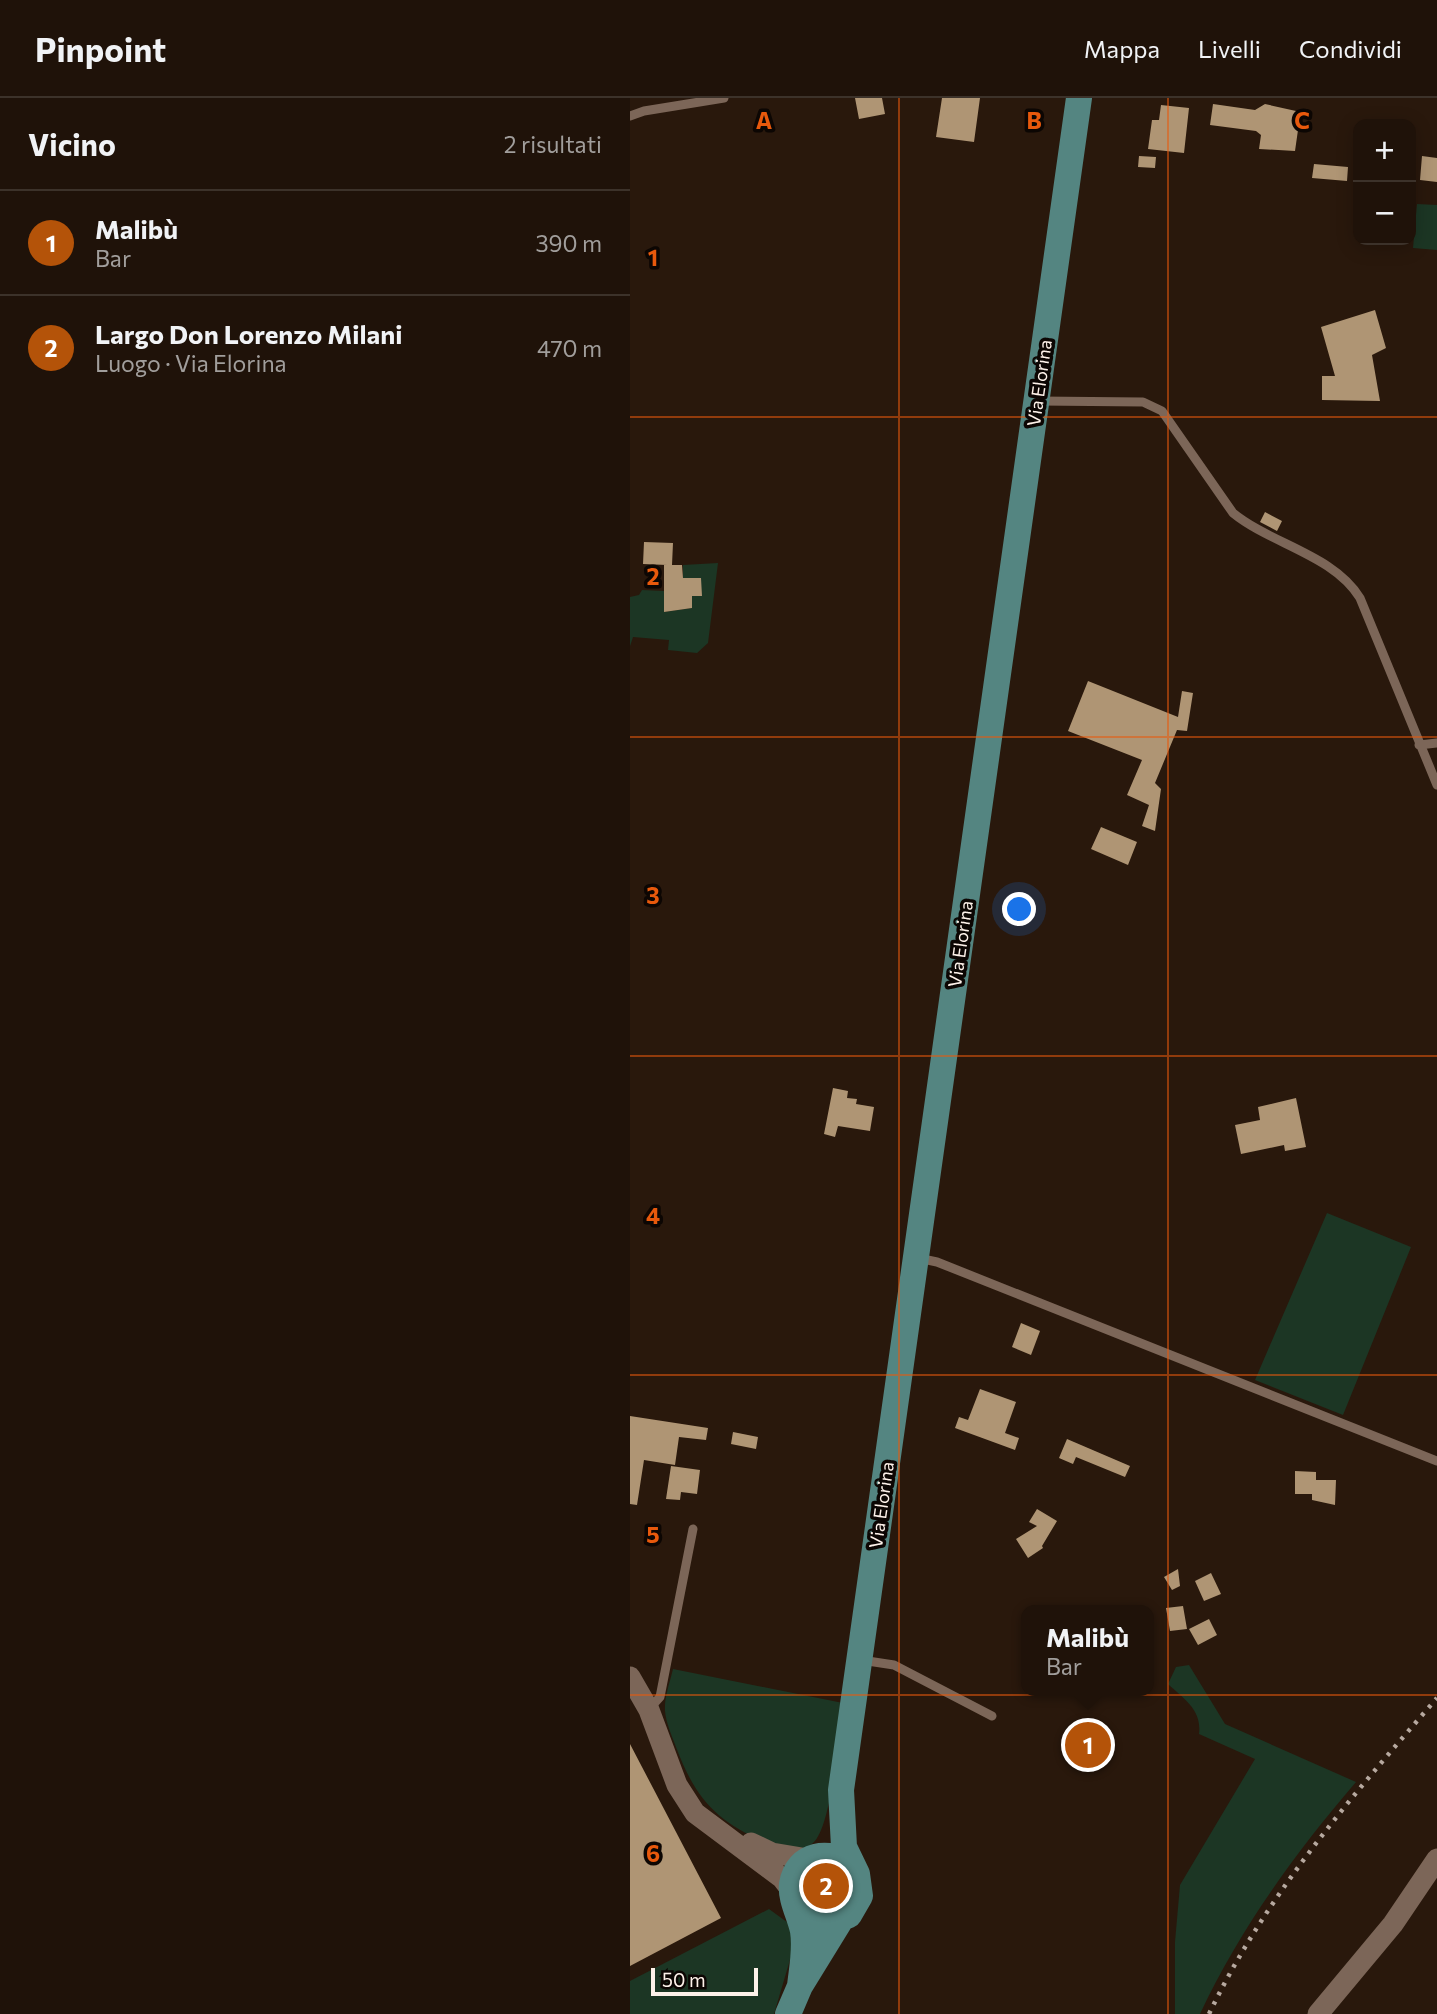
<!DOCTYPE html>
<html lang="it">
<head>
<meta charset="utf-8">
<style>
  body { margin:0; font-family:Commissioner,sans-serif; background:#271b12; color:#f1f3f6 }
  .controls { position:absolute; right:21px; top:21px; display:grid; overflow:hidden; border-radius:14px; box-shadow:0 4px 18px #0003 }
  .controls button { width:63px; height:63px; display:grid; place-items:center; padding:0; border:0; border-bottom:2px solid #3c322a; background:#1f1209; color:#f1f3f6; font:35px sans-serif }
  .scale { position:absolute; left:21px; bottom:18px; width:107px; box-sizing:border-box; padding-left:7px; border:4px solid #fef2ea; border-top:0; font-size:19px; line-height:24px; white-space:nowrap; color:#fef2ea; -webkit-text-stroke:5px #0c0603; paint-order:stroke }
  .you { position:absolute; left:390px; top:812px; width:24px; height:24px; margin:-18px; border:5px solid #fff; border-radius:50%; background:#1a73e8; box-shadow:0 0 0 10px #1a73e833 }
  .badge { display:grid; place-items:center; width:46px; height:46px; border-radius:50%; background:#b45309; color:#fff; font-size:23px; font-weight:700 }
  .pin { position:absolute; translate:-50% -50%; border:4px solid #fff; box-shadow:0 2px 7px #0006 }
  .popup { position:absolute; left:391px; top:1507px; width:133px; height:91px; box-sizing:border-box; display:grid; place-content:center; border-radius:14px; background:#1f1209; filter:drop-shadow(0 2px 5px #0005); font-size:23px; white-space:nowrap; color:#a19e9c }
  .popup b { font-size:26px; color:#f1f3f6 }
  .popup::after { content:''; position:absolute; left:50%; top:100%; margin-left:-14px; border:14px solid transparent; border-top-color:#1f1209 }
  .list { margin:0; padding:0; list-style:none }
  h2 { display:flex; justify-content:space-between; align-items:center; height:91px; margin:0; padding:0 28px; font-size:30px }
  h2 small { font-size:23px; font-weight:400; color:#a19e9c }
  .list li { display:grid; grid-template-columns:46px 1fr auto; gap:21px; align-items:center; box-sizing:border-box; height:105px; padding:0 28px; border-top:2px solid #3c322a }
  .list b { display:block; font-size:26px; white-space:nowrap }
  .list p { margin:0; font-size:23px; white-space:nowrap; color:#a19e9c }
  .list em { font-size:23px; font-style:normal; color:#a19e9c }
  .map { position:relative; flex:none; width:807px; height:1916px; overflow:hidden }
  header { display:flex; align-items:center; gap:42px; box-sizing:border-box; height:98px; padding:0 35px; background:#1f1209; border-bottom:2px solid #3c322a }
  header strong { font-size:33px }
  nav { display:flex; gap:38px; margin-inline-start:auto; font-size:24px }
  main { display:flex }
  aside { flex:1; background:#1f1209 }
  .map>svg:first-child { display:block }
  .green { fill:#1c3624 }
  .building { fill:#af9574 }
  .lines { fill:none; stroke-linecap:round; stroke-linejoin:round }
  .service { stroke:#7c6658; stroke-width:9 }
  .tertiary { stroke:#7c6658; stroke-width:21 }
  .primary { stroke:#548581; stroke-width:26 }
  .rail { stroke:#b7a9a0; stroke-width:4.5; stroke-dasharray:3.5 7; stroke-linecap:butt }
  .grid { fill:none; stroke:#e8590c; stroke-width:2; stroke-opacity:0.55 }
  .labels { text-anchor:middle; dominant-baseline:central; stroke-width:7; stroke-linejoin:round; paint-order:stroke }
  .street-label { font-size:18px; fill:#fef2ea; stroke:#0c0603 }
  .grid-label { font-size:23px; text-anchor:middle; font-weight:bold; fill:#e8590c; stroke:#0c0603; stroke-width:7; stroke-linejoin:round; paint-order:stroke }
</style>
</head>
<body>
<header>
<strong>Pinpoint</strong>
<nav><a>Mappa</a><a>Livelli</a><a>Condividi</a></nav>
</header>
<main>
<aside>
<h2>Vicino<small>2 risultati</small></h2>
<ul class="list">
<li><span class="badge">1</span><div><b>Malibù</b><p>Bar</p></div><em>390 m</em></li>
<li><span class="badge">2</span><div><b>Largo Don Lorenzo Milani</b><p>Luogo · Via Elorina</p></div><em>470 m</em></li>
</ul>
</aside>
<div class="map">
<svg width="807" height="1916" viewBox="0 0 807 1916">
  <rect width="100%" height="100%" fill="#29180c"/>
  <path class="green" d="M787,106L807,107V152L783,150Z
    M88,465L78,545L67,555L38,552L39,542L3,539L0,548V499L9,497L12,492L34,493V514L62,510V498H71V481L53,483V467Z
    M697,1115L781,1149L713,1317L625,1282Z
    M559,1567L595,1626L726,1684C665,1755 610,1831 570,1916H545V1844L550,1787L625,1661L569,1636C572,1612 555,1602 538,1586L546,1569Z
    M43,1571L213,1605C209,1632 202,1729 183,1745C171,1756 152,1751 138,1745C87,1725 65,1700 46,1649C42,1638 36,1625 35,1613C34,1600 40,1584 43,1571Z
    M139,1811L161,1827L162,1855L144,1916H0V1883Z"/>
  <path class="building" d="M225,0H252L255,16L229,21Z
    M312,0H350L344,44L306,39Z
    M583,6L625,12L635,6L666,13L670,18L665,53L629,51L631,37L626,33L580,27Z
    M531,7L559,10L554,55L518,51L522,22H529Z
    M509,58L526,59L525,70L508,69Z
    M792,58L807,60V84L790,82Z
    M684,66L718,69L717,83L682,80Z
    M745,212L756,250L742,257L750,303L692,302V278H705L691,229Z
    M635,414L652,423L647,433L630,424Z
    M14,444L43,445L42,467H52L53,480H71L72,498H62V510L34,514V467H37L13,466Z
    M458,583L548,619L552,593L563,595L557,633L547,632L525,685L531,691L525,733L512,728L519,707L497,697L512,662L438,633Z
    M471,729L507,744L498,767L461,751Z
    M203,990L218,993L217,1000L227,1001L226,1006L244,1009L240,1033L208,1028L205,1039L194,1036Z
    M666,1000L676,1049L655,1053L654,1047L611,1056L605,1027L630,1022L628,1009Z
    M391,1225L410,1233L401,1257L382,1249Z
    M350,1291L386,1304L375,1335L389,1340L385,1352L325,1330L329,1319L338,1322Z
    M0,1318L78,1330L76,1342L49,1339L45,1367L14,1362L7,1407L0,1406Z
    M103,1334L128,1339L126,1351L101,1346Z
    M437,1341L500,1368L495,1379L446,1359L443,1366L429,1360Z
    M41,1368L70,1372L67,1396L51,1394L50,1402L36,1401Z
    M665,1373L686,1374V1382H706L705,1407L682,1402V1396H665Z
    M407,1411L427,1423L412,1448L413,1450L398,1460L386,1441L407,1428L399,1424Z
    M548,1471L550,1488L542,1492L534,1479Z
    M581,1475L591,1496L574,1503L565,1483Z
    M553,1508L557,1531L540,1533L536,1510Z
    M579,1521L587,1537L568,1547L559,1531Z
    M0,1646L91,1820L0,1868Z"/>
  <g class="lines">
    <path class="service" d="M0,18L14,13L94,0
      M409,303L513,304L532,313L603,415C641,446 704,457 730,500L807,687
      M789,647L807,645
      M288,1160L307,1164L807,1363
      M231,1562L264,1567L362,1618
      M20,1610L30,1599L63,1431"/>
    <path class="tertiary" d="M0,1579L19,1612L47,1687L65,1715L152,1780L162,1793
      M121,1745L142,1755L178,1761
      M688,1916L763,1826L807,1761"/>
    <path class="primary" d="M168,1811L187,1824L198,1825L219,1817L230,1798L227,1776L214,1749L211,1692L449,0
      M170,1888C172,1870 176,1851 173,1833C170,1818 160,1801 162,1786C167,1755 200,1751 221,1767
      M158,1916L170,1888L210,1823"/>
    <path class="rail" d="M579,1916C636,1797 721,1699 807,1600"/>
  </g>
  <path class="grid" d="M269,0V1916M538,0V1916M0,319H807M0,639H807M0,958H807M0,1277H807M0,1597H807"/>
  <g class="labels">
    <g class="street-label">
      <text transform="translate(409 285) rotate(-82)">Via Elorina</text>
      <text transform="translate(330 846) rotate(-82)">Via Elorina</text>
      <text transform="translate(251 1407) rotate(-82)">Via Elorina</text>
    </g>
  </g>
  <g class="grid-label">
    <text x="134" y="31">A</text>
    <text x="404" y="31">B</text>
    <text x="672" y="31">C</text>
    <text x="23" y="168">1</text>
    <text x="23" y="487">2</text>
    <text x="23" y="806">3</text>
    <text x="23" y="1126">4</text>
    <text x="23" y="1445">5</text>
    <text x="23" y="1764">6</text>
  </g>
</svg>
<div class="controls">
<button>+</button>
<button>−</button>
</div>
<div class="scale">50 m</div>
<div class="you"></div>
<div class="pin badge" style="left:458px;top:1647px">1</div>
<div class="popup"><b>Malibù</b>Bar</div>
<div class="pin badge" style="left:196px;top:1788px">2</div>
</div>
</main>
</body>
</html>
